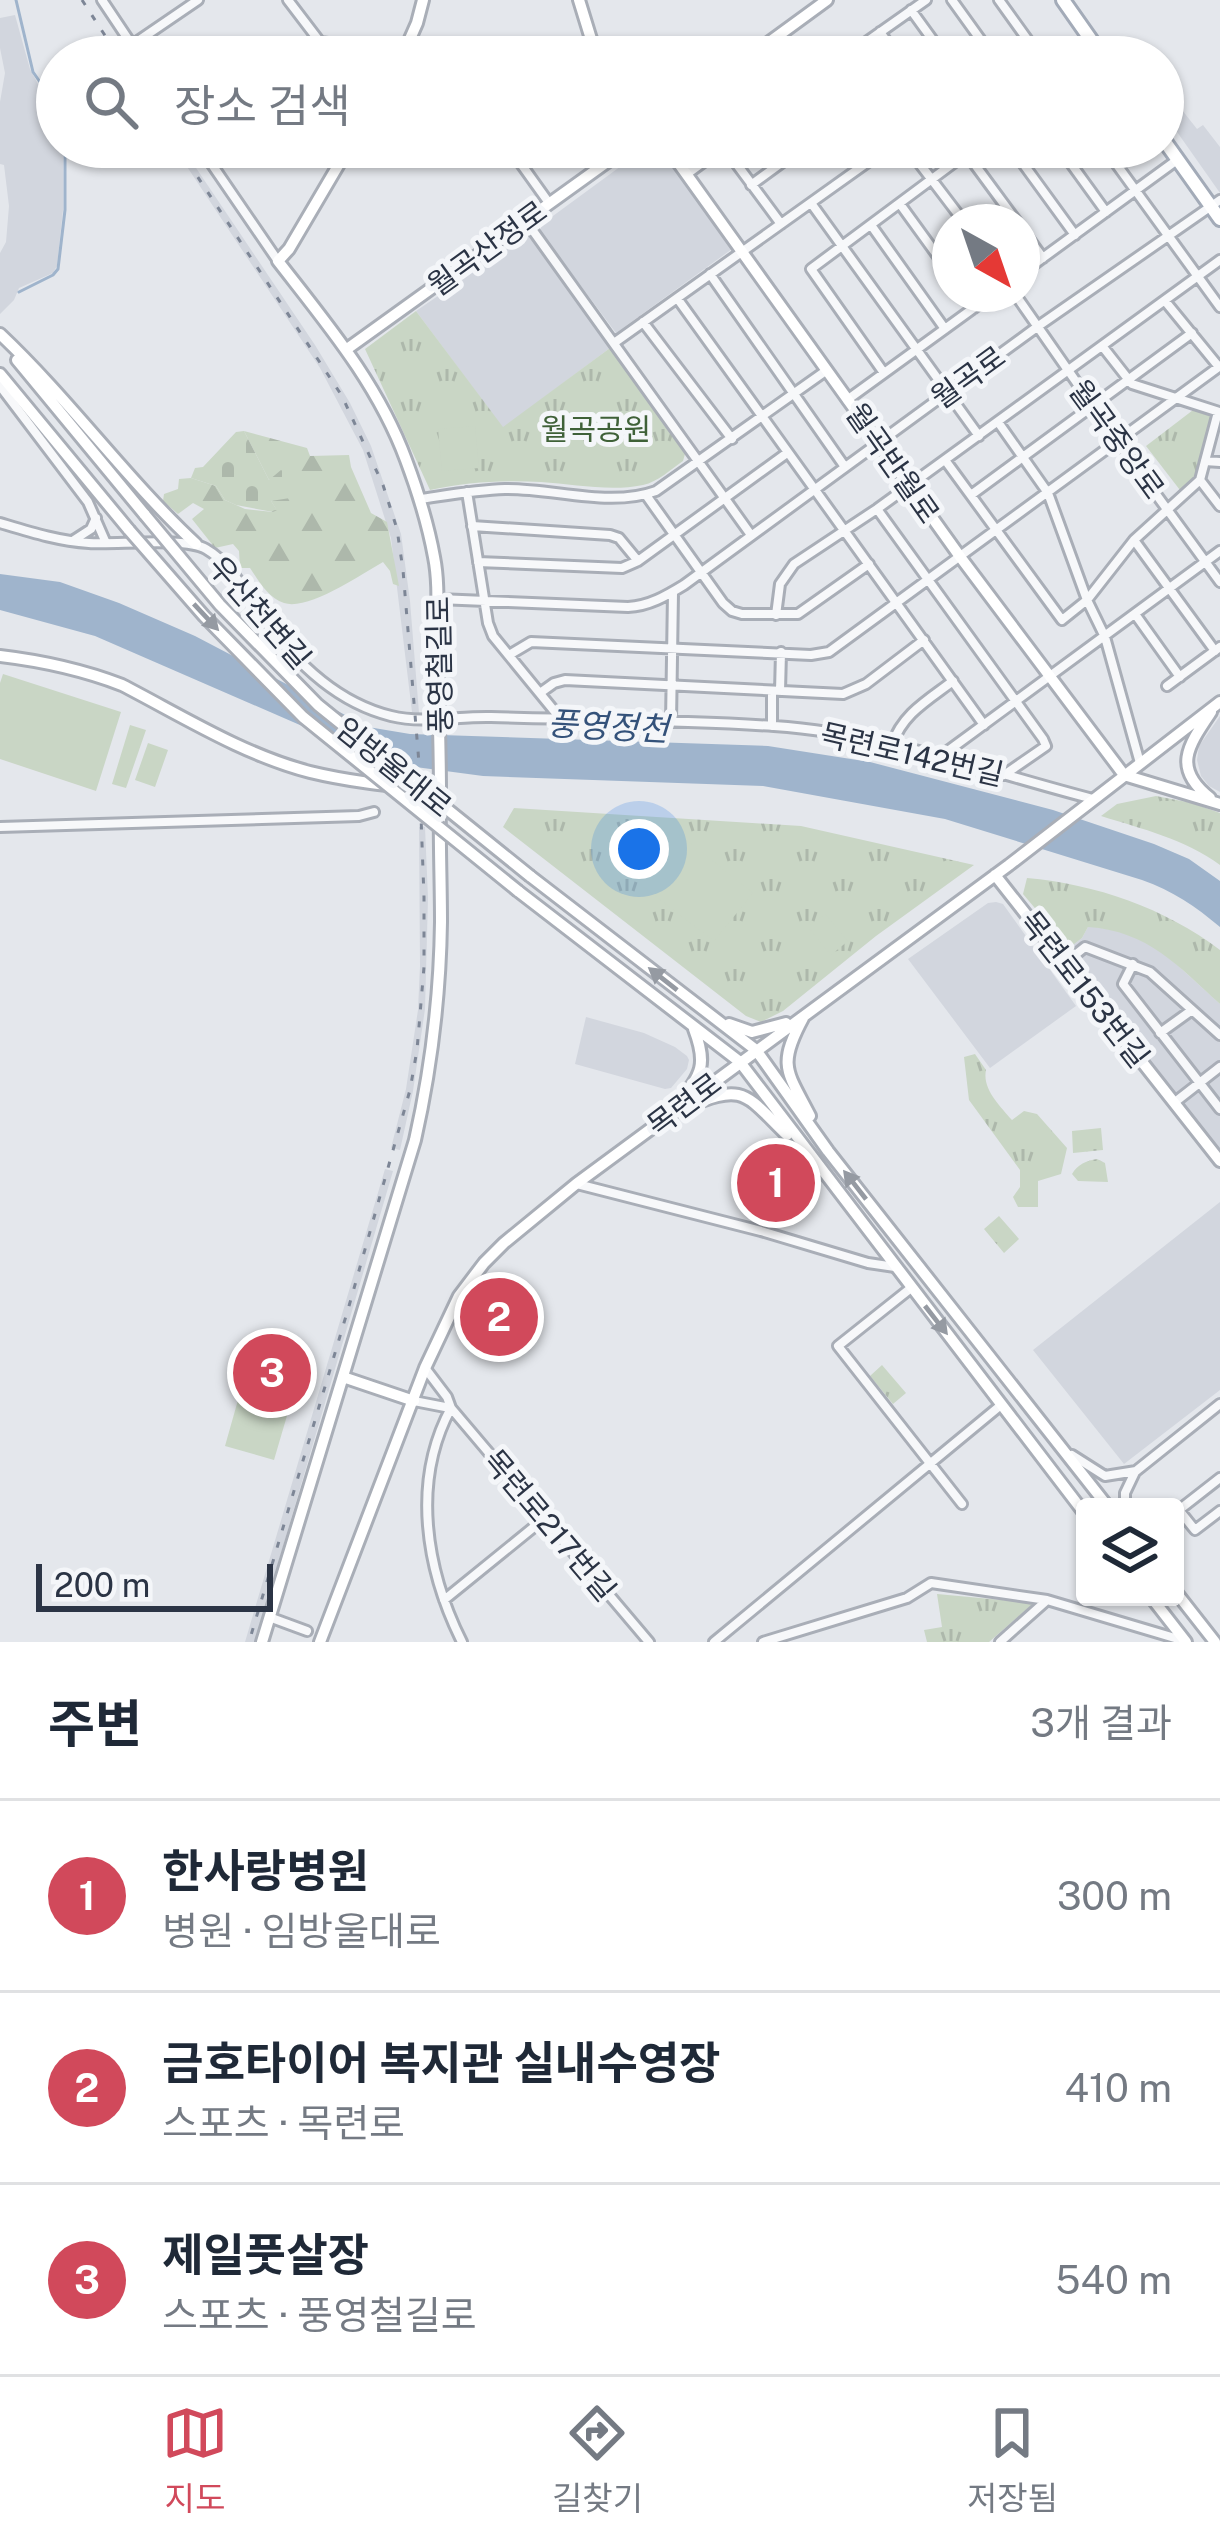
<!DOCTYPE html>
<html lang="ko">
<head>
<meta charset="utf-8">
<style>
  body { margin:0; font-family:"Public Sans","Noto Sans KR",sans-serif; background:#f2f2f3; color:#1f2937 }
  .controls { position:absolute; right:36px; bottom:36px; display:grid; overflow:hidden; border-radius:12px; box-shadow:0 3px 9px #0004 }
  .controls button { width:108px; height:108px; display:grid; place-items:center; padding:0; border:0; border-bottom:3px solid #e0e1e3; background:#fff; color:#1f2937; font:60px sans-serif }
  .compass { position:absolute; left:932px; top:204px; width:108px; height:108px; border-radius:50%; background:#fff; box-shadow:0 3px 9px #0004; rotate:140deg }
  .scale { position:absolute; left:36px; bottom:30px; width:237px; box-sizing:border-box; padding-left:12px; border:6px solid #2b3445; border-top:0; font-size:33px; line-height:42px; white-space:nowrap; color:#2b3445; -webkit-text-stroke:9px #f4f6f9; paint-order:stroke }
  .you { position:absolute; left:639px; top:849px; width:42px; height:42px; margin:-30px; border:9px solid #fff; border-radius:50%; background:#1a73e8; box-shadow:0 0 0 18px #1a73e833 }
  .badge { display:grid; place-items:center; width:78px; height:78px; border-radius:50%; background:#d1495b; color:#fff; font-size:39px; font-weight:700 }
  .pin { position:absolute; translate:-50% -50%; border:6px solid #fff; box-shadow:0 3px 12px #0006 }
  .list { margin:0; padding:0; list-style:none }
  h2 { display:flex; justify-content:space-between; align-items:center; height:156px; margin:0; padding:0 48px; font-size:51px }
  h2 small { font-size:39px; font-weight:400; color:#747a83 }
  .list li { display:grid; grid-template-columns:78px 1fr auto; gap:36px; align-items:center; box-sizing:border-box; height:192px; padding:0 48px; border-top:3px solid #e0e1e3 }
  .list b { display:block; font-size:45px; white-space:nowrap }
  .list p { margin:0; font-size:39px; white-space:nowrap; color:#747a83 }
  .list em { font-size:39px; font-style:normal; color:#747a83 }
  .icon { flex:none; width:66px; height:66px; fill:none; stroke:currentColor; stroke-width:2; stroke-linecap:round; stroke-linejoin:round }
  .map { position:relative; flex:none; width:1220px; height:1642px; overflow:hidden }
  .search { position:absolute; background:#fff; box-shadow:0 3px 9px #0004; left:36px; right:36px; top:36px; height:132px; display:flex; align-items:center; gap:30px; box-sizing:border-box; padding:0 42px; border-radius:66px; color:#747a83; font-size:45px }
  .sheet { height:732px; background:#fff }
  nav { display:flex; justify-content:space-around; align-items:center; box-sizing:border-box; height:168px; border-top:3px solid #e0e1e3; background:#fff; font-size:33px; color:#747a83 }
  nav a { display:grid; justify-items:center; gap:6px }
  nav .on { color:#d1495b }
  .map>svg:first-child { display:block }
  .built { fill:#d2d6de }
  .grass { fill:url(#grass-tufts) }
  .forest { fill:url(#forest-firs) }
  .cemetery { fill:url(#cemetery-stones) }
  .garden { fill:#c9d6c5 }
  .water { fill:#9fb4cc }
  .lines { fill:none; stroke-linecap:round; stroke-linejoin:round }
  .stream { stroke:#9fb4cc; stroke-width:3 }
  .street-casing { stroke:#a9aeb7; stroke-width:14 }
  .secondary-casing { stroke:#a9aeb7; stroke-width:16 }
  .primary-casing { stroke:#a3abb8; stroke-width:18 }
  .street { stroke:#f7f8fa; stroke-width:8 }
  .secondary { stroke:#fff; stroke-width:10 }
  .primary { stroke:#fff; stroke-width:12 }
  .rail { stroke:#7d8696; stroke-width:3; stroke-dasharray:6 12; stroke-linecap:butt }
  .secondary-bridge-casing { stroke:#a9aeb7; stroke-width:16; stroke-linecap:butt }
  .secondary-bridge { stroke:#fff; stroke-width:10 }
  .oneway { fill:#959aa2 }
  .labels { text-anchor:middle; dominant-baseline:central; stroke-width:10; stroke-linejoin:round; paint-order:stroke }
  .street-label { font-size:30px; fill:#2b3445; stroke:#f4f6f9 }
  .park-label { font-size:30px; fill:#3f6138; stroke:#f4f6f9 }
  .water-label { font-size:33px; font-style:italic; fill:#34527a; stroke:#f4f6f9 }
</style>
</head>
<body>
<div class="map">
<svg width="1220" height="1642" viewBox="0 0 1220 1642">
  <defs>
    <pattern id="grass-tufts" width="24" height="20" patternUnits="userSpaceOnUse" patternTransform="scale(3)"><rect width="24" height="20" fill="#c9d6c5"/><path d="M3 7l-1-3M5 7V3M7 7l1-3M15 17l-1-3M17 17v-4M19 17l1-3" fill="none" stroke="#adb8ab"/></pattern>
    <pattern id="forest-firs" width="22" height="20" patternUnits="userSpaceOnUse" patternTransform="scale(3)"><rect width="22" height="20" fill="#c9d6c5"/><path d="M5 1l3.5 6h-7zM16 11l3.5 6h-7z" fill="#adb8ab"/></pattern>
    <pattern id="cemetery-stones" width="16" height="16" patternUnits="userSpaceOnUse" patternTransform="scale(3)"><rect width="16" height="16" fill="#c9d6c5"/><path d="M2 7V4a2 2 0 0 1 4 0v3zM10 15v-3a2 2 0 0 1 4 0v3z" fill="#adb8ab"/></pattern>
  </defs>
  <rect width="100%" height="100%" fill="#e4e7ec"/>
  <path class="built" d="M15,15L30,69L38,84L57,99V147H63V210L57,266L53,273L19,288L14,300L0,314V253L6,242L9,206L4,165L0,164V102L5,73L0,48V18Z
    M1163,86L1197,129L1203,125L1220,147V193L1163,112Z
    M174,147H182L315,345L350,403L371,446L401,534L410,601L419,713L412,712L391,538L363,450L320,368Z
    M647,147H659L732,249L616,333L540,231L542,224Z
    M530,233L610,348L503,428L416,311Z
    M1220,716V792L1209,786L1201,776L1197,760L1199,746Z
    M422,826L425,827L428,898L425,1009L413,1091L400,1150L391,1148L406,1089L418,1010L420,966L419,827Z
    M996,902L1003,904L1076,1006L990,1068L908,959L988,903Z
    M1091,926L1128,933L1162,951L1220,1004V1150L1076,965L1066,946L1070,947L1082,938L1088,927Z
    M586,1017L644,1033L675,1047L687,1056L689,1060L687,1069L671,1088L665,1089L575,1064Z
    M385,1169L393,1171L255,1642H245Z
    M1220,1202V1390L1124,1464L1033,1350Z"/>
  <path class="grass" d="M416,311L503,427L610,348L685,454L683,461C671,469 658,482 643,485C610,492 574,484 541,482C502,480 467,482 430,490L365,349Z
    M1197,407L1215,413L1198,480L1183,494L1146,446Z
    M1156,796L1192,803L1220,813V865C1185,839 1142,829 1101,816L1117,804Z
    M514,808L801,826L974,865L876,936L783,1011L761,1022L746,1016L503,827Z
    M1027,878C1095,884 1165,908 1220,950V1004C1178,966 1148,931 1088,927L1082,938L1069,948L1066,945L1023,894Z
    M975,1054L986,1070C982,1089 1000,1106 1012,1120L1024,1111L1037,1114L1067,1148L1061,1174L1038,1181V1207H1018L1013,1197L1020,1187V1170L969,1100L964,1057Z
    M1101,1128L1103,1150L1073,1153L1072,1131Z
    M1097,1159L1105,1163L1108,1182L1078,1181L1072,1174C1078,1164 1086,1161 1097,1159Z
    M999,1216L1019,1239L1004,1253L984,1229Z
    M882,1365L906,1393L893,1404L870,1376Z
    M937,1594L1033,1603H1034L989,1642H927L924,1630L942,1627Z"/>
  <path class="forest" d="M244,431L307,448L310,456L349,455L351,467L371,513L387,522L399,586L393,584L390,571L383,562C360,575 308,611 284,603C268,598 259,581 250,568H240L239,551L233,544L215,548L192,519L204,509L193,503L178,514L163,501L164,494L178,489L179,479L191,478L216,486L225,500L245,509L273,512L276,509L271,501L278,498L274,478L269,480Z"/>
  <path class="cemetery" d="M244,431L269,480L281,470L291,477L295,486L290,498L271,501L277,510L273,512L236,505L225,500L216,486L191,478L195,468L203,467L236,432Z"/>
  <path class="garden" d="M475,426L479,468L442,471L438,429Z
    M3,674L121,712L96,791L0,759V683Z
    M130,725L146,730L126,788L112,784Z
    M148,743L168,750L155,787L135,780Z
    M680,835L753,893L714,941L641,885Z
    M825,914L848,941L831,955L808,927Z
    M251,1354L301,1368L274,1460L225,1446Z"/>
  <path class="water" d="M0,574L60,582L119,603L195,636L368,727L410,734L768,746L870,762L1053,810L1154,844L1189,859L1220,881V927C1195,906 1173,891 1142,880L945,819L763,786L483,776L408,766L355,749L95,636L0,610Z"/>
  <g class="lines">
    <path class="stream" d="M16,0L33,72L40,82L57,91
      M19,292L53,275L58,269L65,210V147"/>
    <defs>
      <path id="street" d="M102,0L140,57
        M288,0L320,42L344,45
        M952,0L993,57
        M999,0L1040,57
        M911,10L945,57
        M880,32L898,57
        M132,45L198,0
        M845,57L926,0
        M200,147L278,261
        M509,147L549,203
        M724,147L781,224
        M907,147L964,222
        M1011,147L1075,235
        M1059,147L1106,212
        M1104,147L1220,307
        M967,154L1017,222
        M687,174L724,147
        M751,185L803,147
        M811,203L979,436
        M900,204L950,273
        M526,221L751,535
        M871,225L945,329
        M1022,229L1043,258
        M1022,273L1177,160
        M710,274L845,467
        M965,294L974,308
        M1015,294L1118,442L1220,582
        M677,298L984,725
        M1165,301L1219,367
        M643,322L732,439
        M614,343L889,147
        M1103,347L1132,384L1219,412
        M884,373L811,269L975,147
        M0,386L88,502L106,543
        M847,400L993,294
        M998,422L1048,493L1087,600L1105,637L1140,763
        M945,460L1062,620L1087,600L1134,540L1200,480L1218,412
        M1205,461L1220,462
        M1200,480L1220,506
        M467,492L488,623L493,636L560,718
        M646,495L723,603L732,611L742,614H798L869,564
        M971,495L1192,333
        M420,499C448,495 476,490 505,489C554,488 609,508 656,491L827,370
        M877,509L1043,739L1046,746L1004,775
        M0,523C30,532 58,541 89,543C116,545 185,537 206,549C230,563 243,588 259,611C291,658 334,702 391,716C423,724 459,716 491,717C585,720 680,720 774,726C883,733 988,772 1093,799
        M472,526L610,535L619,538L638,561
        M74,540L91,529L96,518
        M1134,540L1215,651
        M478,562L622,568L638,561L787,453
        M438,599L628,607C649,606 666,596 684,585L1037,327L1220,200
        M1135,614L1180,677
        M776,615L780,584L794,564L877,509L1220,260
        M509,655L531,642L811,655L829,652L1220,366
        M1167,686L1220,647
        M780,691L781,652
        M540,693L554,683L565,680L843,694L866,684L924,640
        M671,722L673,593
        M772,726V691
        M892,745C902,714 928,700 953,681
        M941,756L1220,551
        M0,827L359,816L374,812
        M1065,963L1085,947L1150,972L1220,1035
        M1133,964L1123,984L1220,1109
        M1160,1033L1192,1010
        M1175,1102L1220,1067
        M577,1184L761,1231L868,1263L895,1267
        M911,1288L838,1346L962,1504
        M425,1368L447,1397L451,1408L649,1642
        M414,1401L450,1408
        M451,1408C411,1482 426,1570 462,1642
        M1072,1455L1105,1476L1136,1471L1220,1404
        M1220,1478L1179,1510L1195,1530L1220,1511
        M1125,1507V1493L1135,1472
        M444,1600L545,1518
        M269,1617L307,1631
        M714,1642L1001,1405
        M763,1642L907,1598L931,1583L1047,1600L1185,1641
        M1000,1642L1046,1601"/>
      <path id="secondary" d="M579,0L591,39L603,57
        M402,57L417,23L423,0
        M749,57L827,0
        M667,147L961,558L1124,775L1220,804
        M0,334C70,400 126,479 196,544
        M347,349L628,147
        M17,360L145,515
        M0,374L129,530
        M0,656C42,661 83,670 122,685C182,716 244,755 310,772C347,781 384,785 422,789
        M1210,798C1172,768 1188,746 1211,712
        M995,875L1220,1161
        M530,876L756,1050L828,1151L1108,1507
        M518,891L740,1062L1085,1514
        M803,1018C777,1066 787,1071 810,1116
        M729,1024L752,1032L786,1023
        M678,1104C701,1074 708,1066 694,1029
        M686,1107C745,1083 744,1093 787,1135
        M343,1377L414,1401
        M1175,1591L1215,1642
        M1151,1597L1186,1642
        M262,1642L415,1140C431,1069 440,995 441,922C441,880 439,837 440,794C440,745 438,697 437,648C436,617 440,587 434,557C428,524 418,492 406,460C378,384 327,324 278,261L289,249L349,147
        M320,1642L425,1368L459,1296L484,1263L504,1243L576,1184L1009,865L1220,702"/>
      <path id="primary" d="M1063,0L1103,57
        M1163,139L1220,219"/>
    </defs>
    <use href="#street" class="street-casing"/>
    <use href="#secondary" class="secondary-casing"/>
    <use href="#primary" class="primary-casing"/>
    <use href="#street" class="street"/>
    <use href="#secondary" class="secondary"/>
    <use href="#primary" class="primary"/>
    <path class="rail" d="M82,0L119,57
      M178,147L342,396L383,485L397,529L403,570L419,763L424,897V967L417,1050L410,1090L349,1306L249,1642"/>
    <defs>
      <path id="secondary-bridge" d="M145,515L220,605L318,705L530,876
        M129,530L204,616L303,717L518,891"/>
    </defs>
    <use href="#secondary-bridge" class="secondary-bridge-casing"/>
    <use href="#secondary-bridge" class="secondary-bridge"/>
  </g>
  <defs><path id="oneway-solid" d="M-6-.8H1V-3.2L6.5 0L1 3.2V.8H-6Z" transform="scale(3)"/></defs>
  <g class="oneway">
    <use href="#oneway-solid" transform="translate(206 617) rotate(47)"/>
    <use href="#oneway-solid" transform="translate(663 979) rotate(-142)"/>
    <use href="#oneway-solid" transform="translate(855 1185) rotate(-128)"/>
    <use href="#oneway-solid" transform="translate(936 1320) rotate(52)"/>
  </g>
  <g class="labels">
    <g class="street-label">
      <text transform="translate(487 248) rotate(-36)">월곡산정로</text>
      <text transform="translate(968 377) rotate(-36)">월곡로</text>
      <text transform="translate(1117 439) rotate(54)">월곡중앙로</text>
      <text transform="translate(893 463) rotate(55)">월곡반월로</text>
      <text transform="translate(260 612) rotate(49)">우산천변길</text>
      <text transform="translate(439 665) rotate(-91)">풍영철길로</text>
      <text transform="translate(912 754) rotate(13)">목련로142번길</text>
      <text transform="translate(394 767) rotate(39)">임방울대로</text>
      <text transform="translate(1085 989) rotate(52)">목련로153번길</text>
      <text transform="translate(684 1104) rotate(-37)">목련로</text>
      <text transform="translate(550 1525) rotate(50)">목련로217번길</text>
    </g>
    <g class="park-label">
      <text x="596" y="429">월곡공원</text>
    </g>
    <g class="water-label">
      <text transform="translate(608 726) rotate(3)">풍영정천</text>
    </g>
  </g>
</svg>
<div class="controls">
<button><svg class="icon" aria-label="layers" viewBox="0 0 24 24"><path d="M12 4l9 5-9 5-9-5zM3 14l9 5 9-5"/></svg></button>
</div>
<svg class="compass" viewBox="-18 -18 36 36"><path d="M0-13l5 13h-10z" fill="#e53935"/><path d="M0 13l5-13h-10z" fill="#747a83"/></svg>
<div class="scale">200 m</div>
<div class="you"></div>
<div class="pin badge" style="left:776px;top:1183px">1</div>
<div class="pin badge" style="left:499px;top:1317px">2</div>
<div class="pin badge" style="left:272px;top:1373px">3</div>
<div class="search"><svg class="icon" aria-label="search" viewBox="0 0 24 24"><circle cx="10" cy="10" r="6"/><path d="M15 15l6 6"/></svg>장소 검색</div>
</div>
<section class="sheet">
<h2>주변<small>3개 결과</small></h2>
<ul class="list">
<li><span class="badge">1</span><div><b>한사랑병원</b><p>병원 · 임방울대로</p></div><em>300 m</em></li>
<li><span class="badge">2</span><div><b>금호타이어 복지관 실내수영장</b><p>스포츠 · 목련로</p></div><em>410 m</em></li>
<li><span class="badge">3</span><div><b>제일풋살장</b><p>스포츠 · 풍영철길로</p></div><em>540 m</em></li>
</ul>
</section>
<nav>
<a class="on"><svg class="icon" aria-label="map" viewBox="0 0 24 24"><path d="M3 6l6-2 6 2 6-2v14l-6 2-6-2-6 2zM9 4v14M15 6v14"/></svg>지도</a>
<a><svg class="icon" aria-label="directions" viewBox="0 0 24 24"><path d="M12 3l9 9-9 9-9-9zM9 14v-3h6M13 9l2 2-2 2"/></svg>길찾기</a>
<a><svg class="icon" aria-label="saved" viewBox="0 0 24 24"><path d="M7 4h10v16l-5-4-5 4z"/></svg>저장됨</a>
</nav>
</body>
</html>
